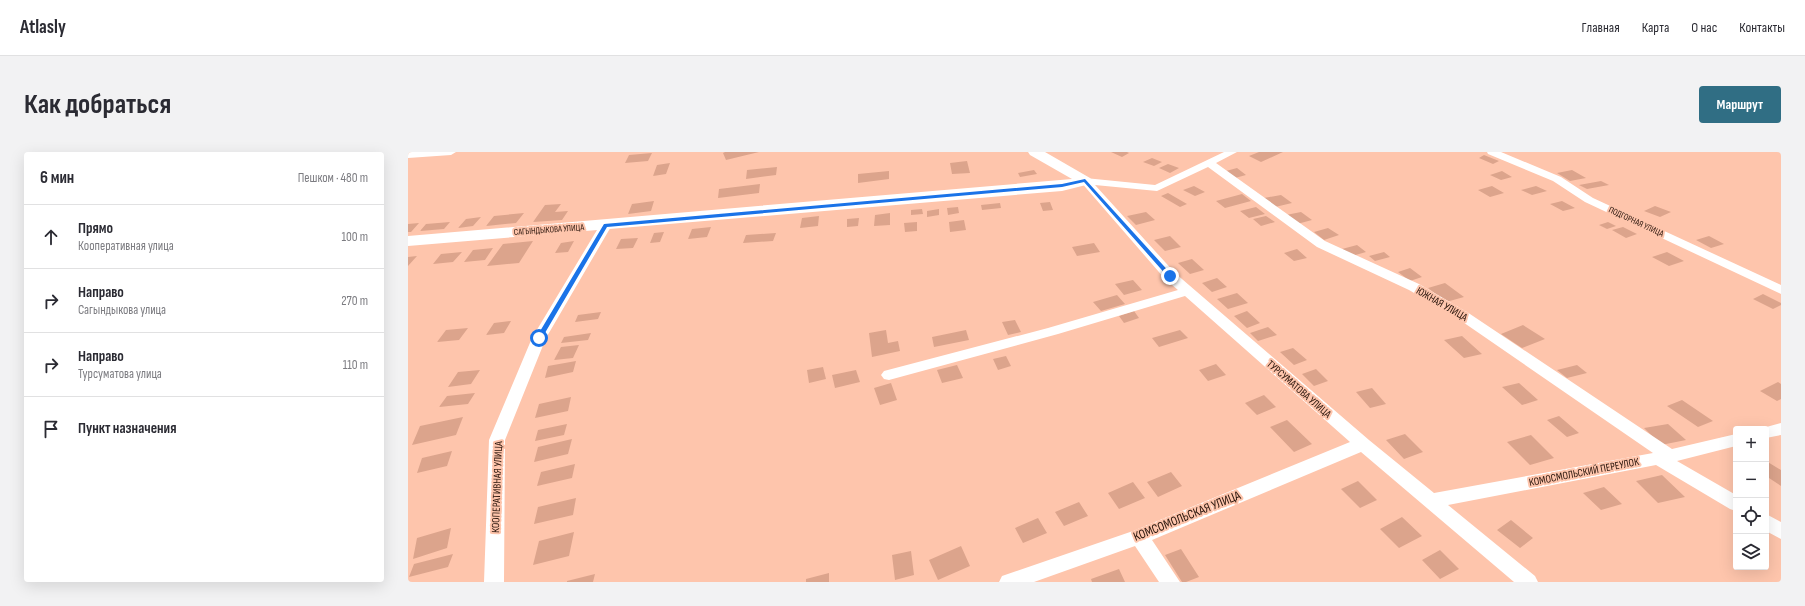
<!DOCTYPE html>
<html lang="ru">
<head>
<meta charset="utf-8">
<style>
  body { margin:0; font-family:"Sofia Sans Condensed",sans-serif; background:#f2f2f3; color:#2b2b33 }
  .controls { position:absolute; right:12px; bottom:12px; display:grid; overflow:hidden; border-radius:4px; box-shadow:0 4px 16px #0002 }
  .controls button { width:36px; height:36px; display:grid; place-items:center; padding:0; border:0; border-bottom:1px solid #e1e1e2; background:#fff; color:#2b2b33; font:20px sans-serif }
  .stop { position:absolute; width:12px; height:12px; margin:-9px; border:3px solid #1a73e8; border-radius:50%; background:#fff }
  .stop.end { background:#1a73e8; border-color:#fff; box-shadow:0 1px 4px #0008 }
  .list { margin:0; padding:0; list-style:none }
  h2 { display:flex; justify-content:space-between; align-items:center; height:52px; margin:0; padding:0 16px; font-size:17px }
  h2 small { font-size:13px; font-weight:400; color:#7c7c81 }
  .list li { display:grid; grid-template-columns:26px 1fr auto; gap:12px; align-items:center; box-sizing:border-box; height:64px; padding:0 16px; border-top:1px solid #e1e1e2 }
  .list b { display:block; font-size:15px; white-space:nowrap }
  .list p { margin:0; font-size:13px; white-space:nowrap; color:#7c7c81 }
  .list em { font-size:13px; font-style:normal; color:#7c7c81 }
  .icon { flex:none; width:22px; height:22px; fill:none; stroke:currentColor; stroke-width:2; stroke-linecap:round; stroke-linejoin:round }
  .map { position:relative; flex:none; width:1373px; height:430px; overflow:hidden; border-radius:4px }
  header { display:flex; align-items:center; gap:24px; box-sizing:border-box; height:56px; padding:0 20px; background:#fff; border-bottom:1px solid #e1e1e2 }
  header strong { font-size:19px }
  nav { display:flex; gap:22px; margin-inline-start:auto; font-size:14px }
  .intro { display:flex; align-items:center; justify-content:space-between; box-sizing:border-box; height:96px; padding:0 24px }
  h1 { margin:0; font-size:28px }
  .button { padding:10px 18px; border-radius:4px; background:#306e84; color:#fff; font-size:14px; font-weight:700 }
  main { display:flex; gap:24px; padding:0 24px }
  aside { flex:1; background:#fff; border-radius:4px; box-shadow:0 4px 16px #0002 }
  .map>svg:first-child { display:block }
  .building { fill:#dca48c }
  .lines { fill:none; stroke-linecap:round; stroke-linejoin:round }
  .street { fill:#fff; fill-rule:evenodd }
  .secondary { fill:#fff; fill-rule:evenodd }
  .route { fill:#1a73e8 }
  .labels { text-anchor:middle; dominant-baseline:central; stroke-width:4; stroke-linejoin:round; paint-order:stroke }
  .far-street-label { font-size:9px; fill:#28140b; stroke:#fec5ac }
  .street-label { font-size:11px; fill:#28140b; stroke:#fec5ac }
  .near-street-label { font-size:13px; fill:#28140b; stroke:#fec5ac }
</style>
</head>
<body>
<header>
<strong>Atlasly</strong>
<nav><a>Главная</a><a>Карта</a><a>О нас</a><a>Контакты</a></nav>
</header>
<div class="intro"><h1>Как добраться</h1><a class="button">Маршрут</a></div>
<main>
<aside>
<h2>6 мин<small>Пешком · 480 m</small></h2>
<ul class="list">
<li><svg class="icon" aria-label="ahead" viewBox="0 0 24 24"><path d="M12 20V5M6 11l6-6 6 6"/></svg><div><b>Прямо</b><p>Кооперативная улица</p></div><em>100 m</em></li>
<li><svg class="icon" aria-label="right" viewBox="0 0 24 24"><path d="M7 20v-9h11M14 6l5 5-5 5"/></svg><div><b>Направо</b><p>Сагындыкова улица</p></div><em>270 m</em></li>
<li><svg class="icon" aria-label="right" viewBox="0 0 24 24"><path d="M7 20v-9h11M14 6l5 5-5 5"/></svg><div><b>Направо</b><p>Турсуматова улица</p></div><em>110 m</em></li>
<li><svg class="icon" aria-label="arrive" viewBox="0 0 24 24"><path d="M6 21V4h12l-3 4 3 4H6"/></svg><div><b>Пункт назначения</b></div></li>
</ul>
</aside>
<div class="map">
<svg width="1373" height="430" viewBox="0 0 1373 430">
  <rect width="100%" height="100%" fill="#fec5ac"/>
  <path class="building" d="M351,0L318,8L315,1L317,0Z
    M703,0H719L721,1L714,5Z
    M851,0H875L853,10L841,4Z
    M244,1L240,9L217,11L221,3Z
    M1076,3L1091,9L1085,12L1071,6Z
    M744,6L754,10L746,14L735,10Z
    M559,9L562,21L544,22L542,11Z
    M262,11L258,22L245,24L249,13Z
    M760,12L771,16L762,21L751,16Z
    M369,15L368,23L338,27L339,18Z
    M829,16L838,23L827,26L818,19Z
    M626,18L629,22L612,25L610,21Z
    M1164,18L1178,26L1162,29L1149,21Z
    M481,19V27L450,31V22Z
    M1094,19L1104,25L1093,28L1082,23Z
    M1193,29L1201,33L1179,37L1171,33Z
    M352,32L351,41L310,46L311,37Z
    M786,34L797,40L787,44L775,38Z
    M1084,34L1096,41L1082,45L1070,38Z
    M1128,34L1139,39L1124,43L1113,38Z
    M760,41L779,52L772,55L753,44Z
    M834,42L843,49L817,56L808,49Z
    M873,43L884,51L867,55L856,46Z
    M246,49L243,59L220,62L224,52Z
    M1154,49L1167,56L1155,59L1142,52Z
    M642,50L645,58L635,59L632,51Z
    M592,51L593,56L574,58L573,53Z
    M153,52L147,60L160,59L154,68L125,70L137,53Z
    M1247,54L1263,60L1252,65L1236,59Z
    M550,55L551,61L540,63L539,56Z
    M848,55L857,62L841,66L832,59Z
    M514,57L515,62L503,63V58Z
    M531,57V63L519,65V59Z
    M738,60L747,68L728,73L719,64Z
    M893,60L904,68L889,72L878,63Z
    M116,61L108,71L78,74L86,64Z
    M482,61V73L466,74L467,63Z
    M411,64L410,74L392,76L394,66Z
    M858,64L867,70L853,74L845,67Z
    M73,65L65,74L50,76L58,67Z
    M451,66L450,74L439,75V67Z
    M556,68L558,78L542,80L541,70Z
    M42,70L36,77L12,79L18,72Z
    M509,70V79L497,80L496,71Z
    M1200,70L1208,74L1199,77L1191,73Z
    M11,71L3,80H0V72Z
    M303,75L299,85L280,87L284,77Z
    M1215,75L1229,82L1218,86L1204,78Z
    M920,76L931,83L916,88L906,80Z
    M256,80L252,90L242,91L246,81Z
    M368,81L365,89L335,91L338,83Z
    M762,84L773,95L757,99L746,88Z
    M1301,84L1316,92L1303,96L1288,88Z
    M230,86L225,96L208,97L213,87Z
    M125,89L111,111L79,114L95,92Z
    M166,89L160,100L147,101L153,91Z
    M686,91L692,100L669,104L664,95Z
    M949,93L958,100L944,104L934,97Z
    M85,96L77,108L56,110L65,98Z
    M889,97L899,106L886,109L876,101Z
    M54,100L45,110L25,112L33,102Z
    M976,100L982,105L967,109L961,104Z
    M1259,100L1276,109L1261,114L1244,105Z
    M9,104L0,114V105Z
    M784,107L796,118L782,122L770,111Z
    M1002,116L1014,125L1002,129L990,120Z
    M809,126L819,135L804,140L794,131Z
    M725,128L734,138L716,143L707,132Z
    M1037,131L1056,145L1038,150L1020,136Z
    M829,141L840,151L820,157L809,147Z
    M1355,142L1373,151V153L1365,157L1345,147Z
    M709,143L717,152L693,159L685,150Z
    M726,159L731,166L716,171L711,164Z
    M839,159L852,171L839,176L826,164Z
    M193,160L190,167L167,170L170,163Z
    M607,168L613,180L600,183L594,170Z
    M103,169L96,181L78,183L86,171Z
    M1115,173L1137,187L1114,196L1093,182Z
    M860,175L869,183L850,189L842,181Z
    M60,176L51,188L29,190L38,178Z
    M478,178L480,191L490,189L492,199L464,205L461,181Z
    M558,178L561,188L526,195L524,185Z
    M772,178L780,186L751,195L744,186Z
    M183,181L180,188L153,191L156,185Z
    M1054,184L1074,202L1056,206L1036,188Z
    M171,193L165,206L146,208L153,195Z
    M885,196L899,208L886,213L872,200Z
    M598,204L603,214L590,218L585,207Z
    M168,209L165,220L137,226L140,214Z
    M808,212L818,223L800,229L791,218Z
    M549,213L555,226L534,231L529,218Z
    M1169,213L1179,221L1159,226L1149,218Z
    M415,215L418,227L401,231L399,218Z
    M908,217L920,229L906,234L894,222Z
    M72,218L63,232L40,235L50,220Z
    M448,218L452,230L427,236L424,223Z
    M1370,230L1373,232V247L1369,249L1352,239Z
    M483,231L489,248L472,253L466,236Z
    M1111,231L1130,248L1114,253L1094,235Z
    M964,236L978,252L962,256L948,240Z
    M67,241L60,252L31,255L39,244Z
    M856,243L868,255L849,263L837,251Z
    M163,245L160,259L127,266L131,252Z
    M1274,248L1305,269L1290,275L1259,254Z
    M1151,264L1171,281L1159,285L1139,268Z
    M55,265L48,283L4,293L12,274Z
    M879,268L904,292L886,300L862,275Z
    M159,272L156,283L127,289L130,278Z
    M1260,272L1278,288L1253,293L1236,276Z
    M997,282L1015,300L996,307L978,288Z
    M1123,283L1146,306L1122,313L1099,290Z
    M164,287L160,302L126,310L130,295Z
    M44,299L39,314L9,321L14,306Z
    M1358,309L1373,318V334L1358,324Z
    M167,312L164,326L129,334L133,320Z
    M763,320L774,334L750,345L739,330Z
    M1254,323L1277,345L1250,351L1228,329Z
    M950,329L969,348L952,356L933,337Z
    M725,330L737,346L711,357L700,341Z
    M1196,335L1214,352L1193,358L1175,341Z
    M168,346L165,363L126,372L130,355Z
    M671,350L680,364L656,374L647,360Z
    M994,365L1014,384L991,396L972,377Z
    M630,366L639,381L615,391L607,376Z
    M1103,368L1125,386L1112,396L1089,378Z
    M43,376L39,396L5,407L9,386Z
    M166,380L161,404L125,413L131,389Z
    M553,394L562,414L530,428L521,408Z
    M773,397L791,425L778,430H774L757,403Z
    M1032,398L1051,417L1032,427L1014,408Z
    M503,399L506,423L487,428L484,403Z
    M45,402L40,415L1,425L6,412Z
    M711,417L717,430H684L683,427Z
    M421,421V430H398V427Z
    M187,422L185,430H159V429Z"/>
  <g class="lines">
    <path class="street" d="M0,0H48L43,3L0,6Z
      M816,0H829L808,11L917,89L1011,132L1059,160L1264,297L1328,282V294L1269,309L1328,343V359L1322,357L1248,313L1040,353L1127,424L1130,430H1106L953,300L744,388L772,430H751L727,394L626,430H591L594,424L725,379L942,290L777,144L650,182L481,228L476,227L473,223L476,219L640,176L770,138L757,127L672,29L677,26L747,33ZM800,15L909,95L1001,138L1049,166L1245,301L1026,341L961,288L767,121L687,33L749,39Z
      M1079,0H1093L1153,25L1185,46L1373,133V142L1177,50L1145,29L1080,2Z
      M198,69L204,73L138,186L97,288L96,430H76L81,288L124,186L192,73Z
      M1373,271V283L1358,286V277H1351Z
      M1358,362L1373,370V387L1358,379Z"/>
    <path class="secondary" d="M620,0H637L682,26L685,29L682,32L654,39L0,94V84L664,27L622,3Z"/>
  </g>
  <path class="route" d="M677,27L764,123V125H760L676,30L654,35L199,75L134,186L131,188L128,186L196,72L654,32Z"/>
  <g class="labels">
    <g class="far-street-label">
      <text transform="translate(1228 70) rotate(25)">ПОДГОРНАЯ УЛИЦА</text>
      <text transform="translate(141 78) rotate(-4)">САГЫНДЫКОВА УЛИЦА</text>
    </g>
    <g class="street-label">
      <text transform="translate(1034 152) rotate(30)">ЮЖНАЯ УЛИЦА</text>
      <text transform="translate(891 237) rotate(41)">ТУРСУМАТОВА УЛИЦА</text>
      <text transform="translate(1176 320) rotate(-11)">КОМОСМОЛЬСКИЙ ПЕРЕУЛОК</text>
      <text transform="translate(89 335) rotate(-88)">КООПЕРАТИВНАЯ УЛИЦА</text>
    </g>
    <g class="near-street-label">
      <text transform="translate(779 364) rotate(-22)">КОМСОМОЛЬСКАЯ УЛИЦА</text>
    </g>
  </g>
</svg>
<div class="controls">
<button>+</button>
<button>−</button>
<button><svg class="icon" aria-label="locate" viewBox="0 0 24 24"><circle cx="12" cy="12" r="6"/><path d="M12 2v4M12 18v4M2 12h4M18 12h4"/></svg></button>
<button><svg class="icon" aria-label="layers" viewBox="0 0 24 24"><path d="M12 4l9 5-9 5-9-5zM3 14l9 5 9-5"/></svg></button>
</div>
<div class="stop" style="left:131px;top:186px"></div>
<div class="stop end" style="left:762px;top:124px"></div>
</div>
</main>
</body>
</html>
